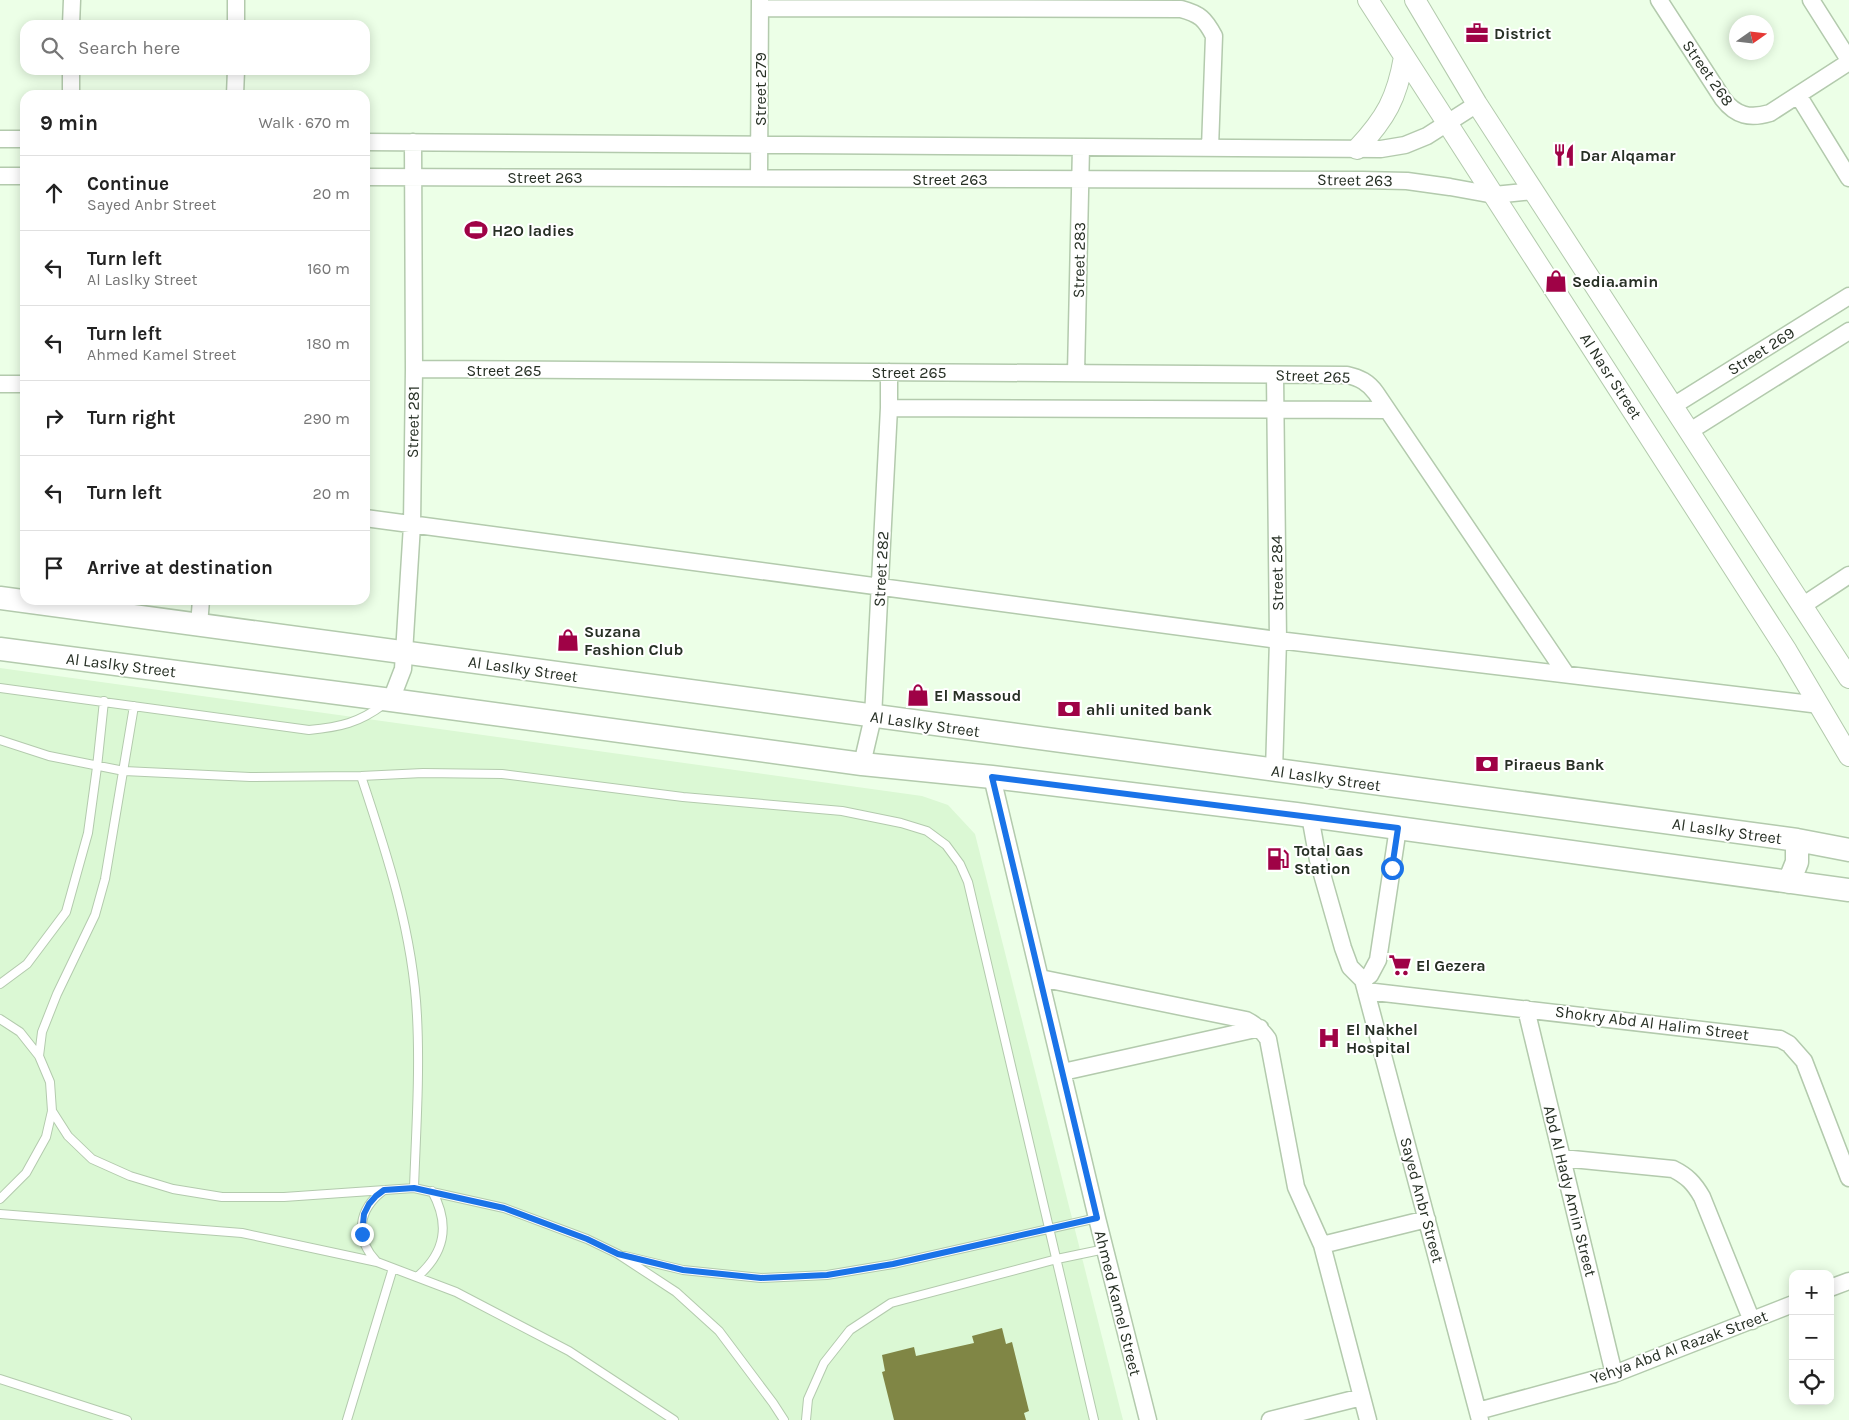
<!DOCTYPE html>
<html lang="en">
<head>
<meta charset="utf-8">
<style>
  body { margin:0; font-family:Karla,sans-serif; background:#f6f6f6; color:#222 }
  .controls { position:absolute; right:15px; bottom:15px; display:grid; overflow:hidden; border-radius:10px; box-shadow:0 2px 12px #0003 }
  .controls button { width:45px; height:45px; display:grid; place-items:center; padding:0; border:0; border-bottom:1px solid #e0e0e0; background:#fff; color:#222; font:25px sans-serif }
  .compass { position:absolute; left:1729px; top:15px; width:45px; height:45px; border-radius:50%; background:#fff; box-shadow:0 2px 12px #0003; rotate:76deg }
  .stop { position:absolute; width:15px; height:15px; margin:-11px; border:4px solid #1a73e8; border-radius:50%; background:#fff }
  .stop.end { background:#1a73e8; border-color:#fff; box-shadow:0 1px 5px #0008 }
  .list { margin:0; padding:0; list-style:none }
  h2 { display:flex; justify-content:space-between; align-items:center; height:65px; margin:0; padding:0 20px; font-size:21px }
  h2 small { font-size:16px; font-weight:400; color:#767676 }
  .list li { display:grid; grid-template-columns:32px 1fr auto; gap:15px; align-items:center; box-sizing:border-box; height:75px; padding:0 20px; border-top:1px solid #e0e0e0 }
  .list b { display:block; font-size:19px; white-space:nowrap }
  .list p { margin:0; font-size:16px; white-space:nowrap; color:#767676 }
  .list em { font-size:16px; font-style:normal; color:#767676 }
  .icon { flex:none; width:28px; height:28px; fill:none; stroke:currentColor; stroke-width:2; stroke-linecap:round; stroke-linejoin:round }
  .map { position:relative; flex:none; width:1849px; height:1420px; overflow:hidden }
  .search { position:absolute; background:#fff; box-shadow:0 2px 12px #0003; left:20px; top:20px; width:350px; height:55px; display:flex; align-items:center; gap:12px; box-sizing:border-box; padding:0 18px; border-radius:15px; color:#767676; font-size:19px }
  .panel { position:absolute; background:#fff; box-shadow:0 2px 12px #0003; left:20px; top:90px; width:350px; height:515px; border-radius:15px }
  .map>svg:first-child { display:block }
  .built { fill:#dbf8d4 }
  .building { fill:#808645 }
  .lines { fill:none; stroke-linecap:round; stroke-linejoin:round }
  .service-casing { stroke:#b3caad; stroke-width:10 }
  .minor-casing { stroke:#b3caad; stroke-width:19 }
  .tertiary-casing { stroke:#b3caad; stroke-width:22 }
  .secondary-casing { stroke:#b3caad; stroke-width:25 }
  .service { stroke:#fff; stroke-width:8 }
  .minor { stroke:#fff; stroke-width:16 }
  .tertiary { stroke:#fff; stroke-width:20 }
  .secondary { stroke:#fff; stroke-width:22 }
  .route { stroke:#1a73e8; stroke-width:6 }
  .labels { text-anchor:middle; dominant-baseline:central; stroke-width:4; stroke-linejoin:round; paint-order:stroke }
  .poi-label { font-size:16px; font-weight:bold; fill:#273025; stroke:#fff; text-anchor:start }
  .street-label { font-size:16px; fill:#273025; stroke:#fff }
</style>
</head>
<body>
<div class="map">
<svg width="1849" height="1420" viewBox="0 0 1849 1420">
  <rect width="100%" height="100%" fill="#ecffe7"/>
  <path class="built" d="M0,668L922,796L948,805L975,834L1123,1420H0Z"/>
  <path class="building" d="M1002,1328L1006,1344L1012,1342L1029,1411L1024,1413L1026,1420H894L882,1372L885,1371L882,1355L914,1347L916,1356L974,1343L972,1336Z"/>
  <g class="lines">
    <defs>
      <path id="service" d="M0,688L309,730C340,727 359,723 384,704
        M0,740L49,756L124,771L250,777L361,776L423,773L502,774L683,797L842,811L901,823L927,831L946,845L960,864L968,882L1094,1420
        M361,776C387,854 413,933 417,1016C420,1073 416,1131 414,1188
        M0,984L27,964L66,912L88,833L97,767L104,701
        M0,1019L20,1032L39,1056L50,1082L52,1111L46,1137L26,1173L0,1199
        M39,1056L42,1032L57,994L95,915L105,879L134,706
        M52,1111L68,1136L92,1159L130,1176L173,1189L222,1197H284L414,1188L504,1208L587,1239L618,1254L676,1292L719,1331L773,1403L784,1420
        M0,1214L242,1233L377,1262L456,1292L569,1351L674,1420
        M625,1256L683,1270L761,1278L827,1275L893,1264L1097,1218
        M376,1261C354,1237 358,1209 384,1190
        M417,1277C446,1252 450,1224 432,1191
        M0,1379L127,1420
        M347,1420L393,1268
        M806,1420L808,1399L824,1363L850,1330L891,1303L1057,1259L1105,1249"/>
      <path id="minor" d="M1659,0L1723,99C1736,116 1750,119 1770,113L1849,62
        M1811,0L1849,60
        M760,8L1181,9C1200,14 1205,19 1214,36L1210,148
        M71,25L72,0
        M236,25V0
        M71,95V70
        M235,95L236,70
        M1798,95L1849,178
        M0,139H25
        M365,142L1381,149L1405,145L1427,136L1477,104
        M0,176H25
        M365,177L1363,180L1407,181L1450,187L1494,195L1533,191
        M759,178L760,0
        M414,369L1347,375C1360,378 1368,382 1376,393L1566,674
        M1076,373L1081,147
        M0,384H25
        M1673,406L1849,296
        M889,408L1387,410
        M1690,431L1849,331
        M365,518L1278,640L1820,705
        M1802,606L1849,575
        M199,625L201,600
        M391,700L403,669L412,525L414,369L413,142
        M862,764L873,717L889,408V372
        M1274,771L1278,640L1275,375
        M992,777L1097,1218L1148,1420
        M1310,816L1318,860L1343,948L1350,967L1363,980L1480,1420
        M1040,978L1246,1020C1256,1025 1262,1030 1268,1039L1296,1187L1322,1245L1368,1420
        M1363,980L1370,975L1378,960L1398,828
        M1366,991L1780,1039L1789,1044L1804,1061L1849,1178
        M1526,1009L1614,1374
        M1063,1072L1260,1028
        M1562,1158L1673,1169C1687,1176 1694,1183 1702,1197L1752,1321
        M1322,1245L1427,1219
        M1830,1288L1849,1281
        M1478,1411L1614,1374L1793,1304
        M1270,1420L1362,1397"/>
      <path id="tertiary" d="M1368,0L1787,651L1849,756
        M1415,0L1477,104L1849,678
        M1357,149C1386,118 1397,98 1404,57"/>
      <path id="secondary" d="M0,598L1797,840L1849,850
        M0,649L391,700L862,764L992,777L1296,814L1849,890
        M1789,882L1797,862V840"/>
    </defs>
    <use href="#service" class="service-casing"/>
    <use href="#minor" class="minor-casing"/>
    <use href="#tertiary" class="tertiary-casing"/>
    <use href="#secondary" class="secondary-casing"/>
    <use href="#service" class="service"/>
    <use href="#minor" class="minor"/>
    <use href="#tertiary" class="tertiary"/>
    <use href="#secondary" class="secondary"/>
  </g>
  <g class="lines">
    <path class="route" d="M362,1234L364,1214L369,1204L376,1196L384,1190L414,1188L504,1208L587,1239L618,1254L683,1270L761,1278L827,1275L893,1264L1097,1218L992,777L1398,828L1392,868"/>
  </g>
  <defs>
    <symbol id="office-bare" viewBox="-9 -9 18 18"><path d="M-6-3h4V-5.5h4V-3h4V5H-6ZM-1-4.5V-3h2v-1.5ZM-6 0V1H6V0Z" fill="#9f0246" stroke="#fff" stroke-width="2.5" paint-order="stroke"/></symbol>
    <symbol id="restaurant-bare" viewBox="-9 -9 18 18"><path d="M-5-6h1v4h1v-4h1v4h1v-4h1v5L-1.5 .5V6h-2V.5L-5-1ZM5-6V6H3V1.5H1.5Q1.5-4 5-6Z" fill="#9f0246" stroke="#fff" stroke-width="2.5" paint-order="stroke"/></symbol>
    <symbol id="stadium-bare" viewBox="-9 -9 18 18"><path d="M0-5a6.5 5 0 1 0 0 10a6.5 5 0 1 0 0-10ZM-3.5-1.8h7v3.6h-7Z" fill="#9f0246" stroke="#fff" stroke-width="2.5" paint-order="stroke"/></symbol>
    <symbol id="shop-bare" viewBox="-9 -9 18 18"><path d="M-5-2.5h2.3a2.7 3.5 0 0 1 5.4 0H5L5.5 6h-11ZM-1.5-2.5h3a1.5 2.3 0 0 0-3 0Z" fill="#9f0246" stroke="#fff" stroke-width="2.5" paint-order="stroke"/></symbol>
    <symbol id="bank-bare" viewBox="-9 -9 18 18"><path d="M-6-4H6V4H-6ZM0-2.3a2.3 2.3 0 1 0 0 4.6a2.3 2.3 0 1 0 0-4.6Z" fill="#9f0246" stroke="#fff" stroke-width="2.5" paint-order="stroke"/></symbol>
    <symbol id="fuel-bare" viewBox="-9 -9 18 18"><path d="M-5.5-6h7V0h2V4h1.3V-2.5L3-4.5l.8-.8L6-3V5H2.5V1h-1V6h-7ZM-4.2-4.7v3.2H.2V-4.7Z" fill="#9f0246" stroke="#fff" stroke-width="2.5" paint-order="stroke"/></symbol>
    <symbol id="supermarket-bare" viewBox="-9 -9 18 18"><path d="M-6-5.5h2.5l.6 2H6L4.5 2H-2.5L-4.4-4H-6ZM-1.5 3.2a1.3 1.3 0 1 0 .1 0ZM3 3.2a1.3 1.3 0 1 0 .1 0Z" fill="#9f0246" stroke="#fff" stroke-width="2.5" paint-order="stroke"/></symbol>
    <symbol id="hospital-bare" viewBox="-9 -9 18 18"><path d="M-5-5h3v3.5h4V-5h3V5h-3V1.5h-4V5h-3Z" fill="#9f0246" stroke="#fff" stroke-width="2.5" paint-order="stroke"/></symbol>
  </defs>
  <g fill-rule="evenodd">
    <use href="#office-bare" x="1461" y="17" width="32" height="32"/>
    <use href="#restaurant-bare" x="1548" y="139" width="32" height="32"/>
    <use href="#stadium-bare" x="460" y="214" width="32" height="32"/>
    <use href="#shop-bare" x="1540" y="265" width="32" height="32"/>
    <use href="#shop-bare" x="552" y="624" width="32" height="32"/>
    <use href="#shop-bare" x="902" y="679" width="32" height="32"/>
    <use href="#bank-bare" x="1053" y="693" width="32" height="32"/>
    <use href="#bank-bare" x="1471" y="748" width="32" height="32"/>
    <use href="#fuel-bare" x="1262" y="843" width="32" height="32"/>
    <use href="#supermarket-bare" x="1384" y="949" width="32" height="32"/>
    <use href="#hospital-bare" x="1313" y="1022" width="32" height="32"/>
  </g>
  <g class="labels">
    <g class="poi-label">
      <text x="1494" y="33">District</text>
      <text x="1580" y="155">Dar Alqamar</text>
      <text x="492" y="230">H2O ladies</text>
      <text x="1572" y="281">Sedia.amin</text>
      <text x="584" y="631">Suzana<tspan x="584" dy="18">Fashion Club</tspan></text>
      <text x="934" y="695">El Massoud</text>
      <text x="1086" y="709">ahli united bank</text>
      <text x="1504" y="764">Piraeus Bank</text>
      <text x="1294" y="850">Total Gas<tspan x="1294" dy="18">Station</tspan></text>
      <text x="1416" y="965">El Gezera</text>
      <text x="1346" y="1029">El Nakhel<tspan x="1346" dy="18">Hospital</tspan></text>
    </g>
    <g class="street-label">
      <text transform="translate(1708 73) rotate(55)">Street 268</text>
      <text transform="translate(760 89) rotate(-90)">Street 279</text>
      <text x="545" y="177">Street 263</text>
      <text x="950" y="179">Street 263</text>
      <text transform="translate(1355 180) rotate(1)">Street 263</text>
      <text transform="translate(1079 260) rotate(-89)">Street 283</text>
      <text transform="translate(1761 351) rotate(-32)">Street 269</text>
      <text x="504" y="370">Street 265</text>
      <text x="909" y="372">Street 265</text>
      <text transform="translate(1313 376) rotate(2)">Street 265</text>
      <text transform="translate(1611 376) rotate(57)">Al Nasr Street</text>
      <text transform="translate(413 422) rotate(-89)">Street 281</text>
      <text transform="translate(881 569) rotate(-87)">Street 282</text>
      <text transform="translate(1277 573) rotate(-91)">Street 284</text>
      <text transform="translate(121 665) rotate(7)">Al Laslky Street</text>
      <text transform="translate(523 669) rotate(8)">Al Laslky Street</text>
      <text transform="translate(925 724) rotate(8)">Al Laslky Street</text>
      <text transform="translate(1326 778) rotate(8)">Al Laslky Street</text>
      <text transform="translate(1727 831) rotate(8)">Al Laslky Street</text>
      <text transform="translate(1652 1023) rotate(7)">Shokry Abd Al Halim Street</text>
      <text transform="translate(1570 1191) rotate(76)">Abd Al Hady Amin Street</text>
      <text transform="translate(1422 1200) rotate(75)">Sayed Anbr Street</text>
      <text transform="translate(1118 1303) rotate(76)">Ahmed Kamel Street</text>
      <text transform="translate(1679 1347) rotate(-20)">Yehya Abd Al Razak Street</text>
    </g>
  </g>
</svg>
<div class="controls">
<button>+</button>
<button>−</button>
<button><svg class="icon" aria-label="locate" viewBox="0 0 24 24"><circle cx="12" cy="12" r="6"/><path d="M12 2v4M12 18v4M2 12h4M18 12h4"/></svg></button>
</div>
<svg class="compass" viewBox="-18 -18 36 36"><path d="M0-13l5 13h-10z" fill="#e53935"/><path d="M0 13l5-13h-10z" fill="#767676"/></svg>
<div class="stop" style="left:1392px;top:868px"></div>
<div class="stop end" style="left:362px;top:1234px"></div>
<div class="search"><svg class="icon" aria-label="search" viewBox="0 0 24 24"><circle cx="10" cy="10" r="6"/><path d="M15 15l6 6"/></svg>Search here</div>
<section class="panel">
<h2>9 min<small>Walk · 670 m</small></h2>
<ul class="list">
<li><svg class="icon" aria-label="ahead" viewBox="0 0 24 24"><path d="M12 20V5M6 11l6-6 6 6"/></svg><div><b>Continue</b><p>Sayed Anbr Street</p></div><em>20 m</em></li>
<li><svg class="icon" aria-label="left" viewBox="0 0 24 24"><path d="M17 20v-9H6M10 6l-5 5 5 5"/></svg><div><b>Turn left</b><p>Al Laslky Street</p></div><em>160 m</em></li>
<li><svg class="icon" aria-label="left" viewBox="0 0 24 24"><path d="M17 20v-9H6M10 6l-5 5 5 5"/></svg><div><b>Turn left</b><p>Ahmed Kamel Street</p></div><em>180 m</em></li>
<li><svg class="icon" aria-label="right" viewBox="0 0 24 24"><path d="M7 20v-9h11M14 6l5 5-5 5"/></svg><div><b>Turn right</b></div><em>290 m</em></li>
<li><svg class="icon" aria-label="left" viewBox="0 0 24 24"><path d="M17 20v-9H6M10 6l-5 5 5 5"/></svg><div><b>Turn left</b></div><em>20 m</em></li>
<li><svg class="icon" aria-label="arrive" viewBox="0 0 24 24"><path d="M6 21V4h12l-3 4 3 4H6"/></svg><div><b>Arrive at destination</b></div></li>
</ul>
</section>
</div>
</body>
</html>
